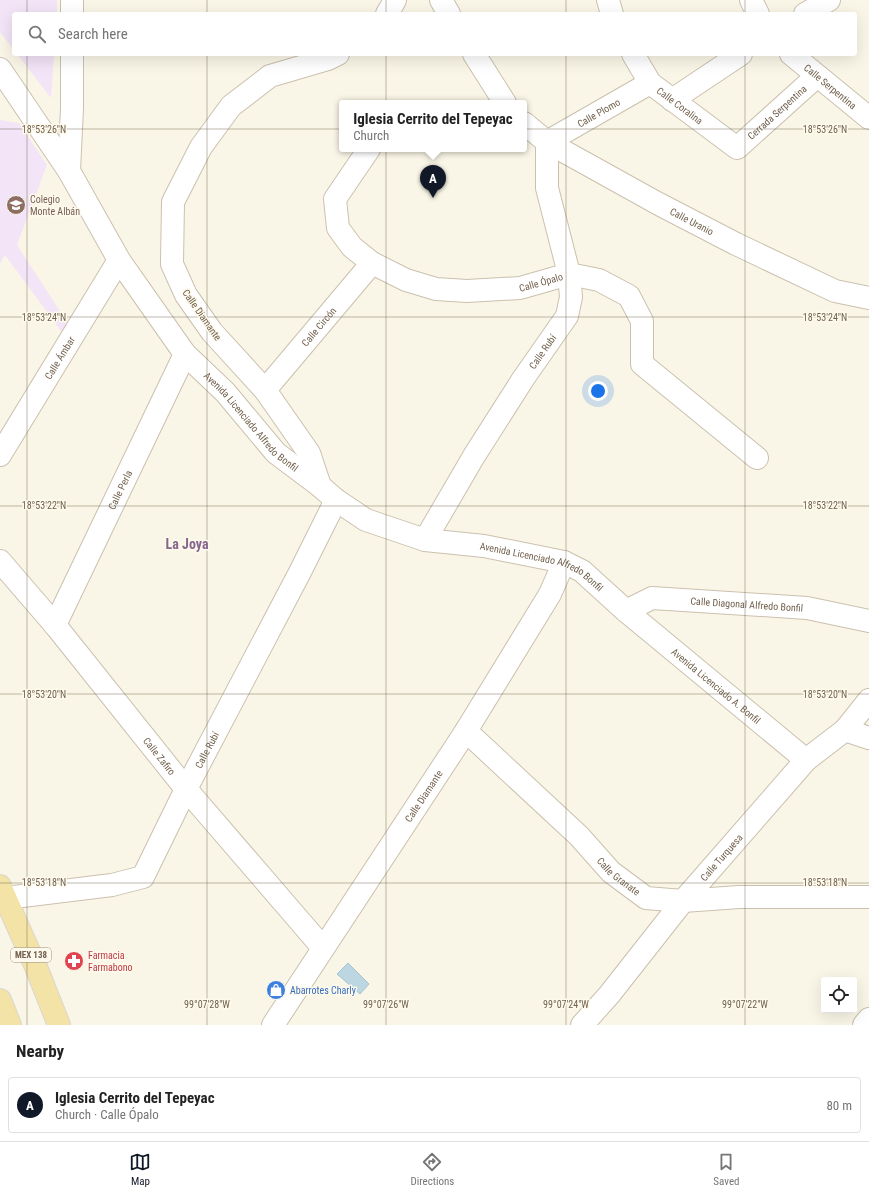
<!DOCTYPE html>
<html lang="en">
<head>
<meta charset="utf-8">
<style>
  body { margin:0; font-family:"Roboto Condensed",sans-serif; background:#f2f2f2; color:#222 }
  .controls { position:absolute; right:12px; bottom:12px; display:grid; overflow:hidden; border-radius:4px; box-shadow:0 4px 16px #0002 }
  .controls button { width:36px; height:36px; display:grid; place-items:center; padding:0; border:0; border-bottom:1px solid #e0e0e0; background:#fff; color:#222; font:20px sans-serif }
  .you { position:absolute; left:598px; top:391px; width:14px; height:14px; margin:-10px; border:3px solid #fff; border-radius:50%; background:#1a73e8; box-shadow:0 0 0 6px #1a73e833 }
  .badge { display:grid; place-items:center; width:26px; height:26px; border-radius:50%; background:#111827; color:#fff; font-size:13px; font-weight:700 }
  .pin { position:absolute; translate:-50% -33px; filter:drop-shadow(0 1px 2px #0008) }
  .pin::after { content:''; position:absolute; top:21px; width:14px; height:12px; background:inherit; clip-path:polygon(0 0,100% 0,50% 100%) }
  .popup { position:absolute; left:339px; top:100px; width:188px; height:52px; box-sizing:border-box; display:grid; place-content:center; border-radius:4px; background:#fff; filter:drop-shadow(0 1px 3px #0005); font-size:13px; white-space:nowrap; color:#767676 }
  .popup b { font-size:15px; color:#222 }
  .popup::after { content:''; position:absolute; left:50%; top:100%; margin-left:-8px; border:8px solid transparent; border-top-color:#fff }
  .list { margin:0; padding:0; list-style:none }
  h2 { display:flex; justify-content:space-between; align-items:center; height:52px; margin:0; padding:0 16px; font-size:17px }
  h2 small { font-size:13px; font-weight:400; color:#767676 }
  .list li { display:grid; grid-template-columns:26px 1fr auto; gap:12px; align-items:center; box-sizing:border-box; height:56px; margin:0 8px 8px; padding:0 8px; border:1px solid #e0e0e0; border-radius:4px }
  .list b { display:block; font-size:15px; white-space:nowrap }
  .list p { margin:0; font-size:13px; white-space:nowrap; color:#767676 }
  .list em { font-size:13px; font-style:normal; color:#767676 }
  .icon { flex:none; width:22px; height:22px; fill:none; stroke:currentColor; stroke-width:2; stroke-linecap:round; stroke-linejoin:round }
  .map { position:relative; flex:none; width:869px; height:1025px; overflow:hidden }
  .search { position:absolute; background:#fff; box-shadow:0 4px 16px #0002; left:12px; right:12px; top:12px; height:44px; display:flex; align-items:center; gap:10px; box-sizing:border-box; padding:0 14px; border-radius:4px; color:#767676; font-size:15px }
  .sheet { height:116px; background:#fff }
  nav { display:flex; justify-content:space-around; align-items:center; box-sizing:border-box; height:56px; border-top:1px solid #e0e0e0; background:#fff; font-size:11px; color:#767676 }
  nav a { display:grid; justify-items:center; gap:2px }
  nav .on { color:#111827 }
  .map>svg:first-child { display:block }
  .education { fill:#f3e4f7 }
  .water { fill:#bdd7e2; stroke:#a5c4d3 }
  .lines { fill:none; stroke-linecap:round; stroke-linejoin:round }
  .minor-casing { stroke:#cbc0ae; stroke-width:24 }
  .major-casing { stroke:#dad6d1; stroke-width:24 }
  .minor { stroke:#fff; stroke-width:22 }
  .major { stroke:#f3e3a6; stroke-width:22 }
  .ticks { fill:none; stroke:#72614e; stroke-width:1; stroke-opacity:0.45 }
  .labels { text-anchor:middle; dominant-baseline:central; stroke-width:3; stroke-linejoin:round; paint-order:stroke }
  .shield { fill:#fdfaed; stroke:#9c8f7e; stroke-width:1 }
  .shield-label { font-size:9px; font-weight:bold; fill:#72614e }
  .street-label { font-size:10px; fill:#72614e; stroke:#fdfaed }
  .education-label { font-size:10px; fill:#785e54; stroke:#fdfaed; text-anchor:start }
  .health-label { font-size:10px; fill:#be3a42; stroke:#fdfaed; text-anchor:start }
  .shop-label { font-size:10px; fill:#366cbe; stroke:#fdfaed; text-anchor:start }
  .district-label { font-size:14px; font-weight:bold; fill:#87668d; stroke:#fdfaed }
  .ticks-label { font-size:10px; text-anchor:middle; fill:#72614e; stroke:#fdfaed; stroke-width:3; stroke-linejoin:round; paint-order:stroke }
</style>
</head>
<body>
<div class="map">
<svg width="869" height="1025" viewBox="0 0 869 1025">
  <rect width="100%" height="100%" fill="#faf6e7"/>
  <path class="education" d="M0,0H57V14H14V50L0,32Z
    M17,54H54L51,98Z
    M0,120L19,123L47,165L17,245L69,325L64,335L5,255L0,264Z"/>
  <path class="water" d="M348,963L369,984L360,994L337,974Z"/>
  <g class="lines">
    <defs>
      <g id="minor">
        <path d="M72,0V14"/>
        <path d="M441,0L449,14"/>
        <path d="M608,0L612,14"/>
        <path d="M751,0L758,14"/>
        <path d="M387,14L395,0"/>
        <path d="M805,14L829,0"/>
        <path d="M474,54L505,103"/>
        <path id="s1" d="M633,54L650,83L737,148L817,76"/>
        <path id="s2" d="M791,54L869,118"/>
        <path id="s3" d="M0,69L69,171L119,260L185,354L225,392L276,453L320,486L336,500L366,520L425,540L484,546L564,562L582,571L626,611L806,760"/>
        <path d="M672,100L741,54"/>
        <path id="s4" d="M524,123L547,142L657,203L736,244L835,291L869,298"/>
        <path id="s5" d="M369,149L335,199L338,228L352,247L372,263L406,280L436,289L467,291L520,288L569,274L599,280L629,296L642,321V364L757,458"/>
        <path d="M69,171L72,108V54"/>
        <path id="s6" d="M265,390L372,263"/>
        <path id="s7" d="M0,455L119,260"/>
        <path d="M320,486L309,453L265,390L212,332L186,295L172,264L173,202L201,147L231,106L270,76L328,59L338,54"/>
        <path id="s8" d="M425,540L474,456L523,379L567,316L571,297L569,274L547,188V142L650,83"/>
        <path id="s9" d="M0,561L55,625L186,789L323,948"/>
        <path id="s10" d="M626,611L652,598L807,608L869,621"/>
        <path id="s11" d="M55,625L185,354"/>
        <path d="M845,730L869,738"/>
        <path id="s12" d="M466,731L579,836L611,872L646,898L683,901L739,897H869"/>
        <path id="s13" d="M6,898L112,885L143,877L186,789L300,572L336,500"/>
        <path id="s14" d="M273,1025L466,731L550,594L564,562"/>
        <path id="s15" d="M582,1025L609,995L683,901L806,760L845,730L869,700"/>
        <path d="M864,1025L869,1019"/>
      </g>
      <path id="major" d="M0,886L36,967L59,1025
        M0,1000L10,1025"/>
    </defs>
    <use href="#minor" class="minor-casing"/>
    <use href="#major" class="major-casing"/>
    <use href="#minor" class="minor"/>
    <use href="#major" class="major"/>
  </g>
  <path class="ticks" d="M27,0V14M207,0V14M386,0V14M566,0V14M745,0V14M27,54V1025M207,54V1025M386,54V1025M566,54V1025M745,54V1025M0,129H869M0,317H869M0,506H869M0,694H869M0,883H869"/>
  <defs>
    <symbol id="school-disc" viewBox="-11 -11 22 22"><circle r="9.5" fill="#8d6e63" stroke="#fdfaed"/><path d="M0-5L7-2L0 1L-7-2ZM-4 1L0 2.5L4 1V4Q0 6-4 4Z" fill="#fff"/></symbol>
    <symbol id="pharmacy-disc" viewBox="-11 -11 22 22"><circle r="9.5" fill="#e0444e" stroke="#fdfaed"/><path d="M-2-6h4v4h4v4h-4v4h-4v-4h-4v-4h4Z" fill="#fff"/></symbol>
    <symbol id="shop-disc" viewBox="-11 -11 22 22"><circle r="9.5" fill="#3f7fe0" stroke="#fdfaed"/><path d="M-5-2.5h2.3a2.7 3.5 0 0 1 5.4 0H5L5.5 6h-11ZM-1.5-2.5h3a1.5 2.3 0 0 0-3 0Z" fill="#fff"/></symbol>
  </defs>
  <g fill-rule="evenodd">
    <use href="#school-disc" x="5" y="194" width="22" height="22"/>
    <use href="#pharmacy-disc" x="63" y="950" width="22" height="22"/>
    <use href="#shop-disc" x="265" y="979" width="22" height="22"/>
  </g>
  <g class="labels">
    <rect class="shield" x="11" y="948" width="40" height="14" rx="3"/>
    <g class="shield-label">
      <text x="31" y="955">MEX 138</text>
    </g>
    <g class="street-label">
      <text stroke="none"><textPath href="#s2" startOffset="51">Calle Serpentina</textPath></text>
      <text stroke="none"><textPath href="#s1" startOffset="71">Calle Coralina</textPath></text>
      <text stroke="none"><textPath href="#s1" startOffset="196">Cerrada Serpentina</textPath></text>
      <text stroke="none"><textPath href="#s8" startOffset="502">Calle Plomo</textPath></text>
      <text stroke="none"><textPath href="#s4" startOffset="195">Calle Uranio</textPath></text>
      <text stroke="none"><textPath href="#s5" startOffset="314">Calle Ópalo</textPath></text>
      <text transform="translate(202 315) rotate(55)">Calle Diamante</text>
      <text stroke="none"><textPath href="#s6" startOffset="83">Calle Circón</textPath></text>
      <text stroke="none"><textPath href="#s8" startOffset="222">Calle Rubí</textPath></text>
      <text stroke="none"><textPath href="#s7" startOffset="114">Calle Ámbar</textPath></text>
      <text stroke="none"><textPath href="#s3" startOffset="435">Avenida Licenciado Alfredo Bonfil</textPath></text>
      <text stroke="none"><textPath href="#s11" startOffset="150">Calle Perla</textPath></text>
      <text stroke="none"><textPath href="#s3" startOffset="771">Avenida Licenciado Alfredo Bonfil</textPath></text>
      <text stroke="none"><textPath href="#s10" startOffset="124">Calle Diagonal Alfredo Bonfil</textPath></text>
      <text stroke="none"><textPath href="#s3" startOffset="987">Avenida Licenciado A. Bonfil</textPath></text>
      <text stroke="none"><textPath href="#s13" startOffset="281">Calle Rubí</textPath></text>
      <text stroke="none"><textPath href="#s9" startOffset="252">Calle Zafiro</textPath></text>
      <text stroke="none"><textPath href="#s14" startOffset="274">Calle Diamante</textPath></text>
      <text stroke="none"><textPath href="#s15" startOffset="218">Calle Turquesa</textPath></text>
      <text stroke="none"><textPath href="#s12" startOffset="211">Calle Granate</textPath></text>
    </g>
    <g class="education-label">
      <text x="30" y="199">Colegio<tspan x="30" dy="12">Monte Albán</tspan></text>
    </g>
    <g class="health-label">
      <text x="88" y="955">Farmacia<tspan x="88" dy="12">Farmabono</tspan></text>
    </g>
    <g class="shop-label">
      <text x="290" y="990">Abarrotes Charly</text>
    </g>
    <g class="district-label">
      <text x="187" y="544">La Joya</text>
    </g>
  </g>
  <g class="ticks-label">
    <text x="44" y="133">18°53'26"N</text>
    <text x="825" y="133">18°53'26"N</text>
    <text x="44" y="321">18°53'24"N</text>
    <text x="825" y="321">18°53'24"N</text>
    <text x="44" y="509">18°53'22"N</text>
    <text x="825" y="509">18°53'22"N</text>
    <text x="44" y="698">18°53'20"N</text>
    <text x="825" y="698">18°53'20"N</text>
    <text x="44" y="886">18°53'18"N</text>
    <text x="825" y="886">18°53'18"N</text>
    <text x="207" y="1008">99°07'28"W</text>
    <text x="386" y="1008">99°07'26"W</text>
    <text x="566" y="1008">99°07'24"W</text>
    <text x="745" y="1008">99°07'22"W</text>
  </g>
</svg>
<div class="controls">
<button><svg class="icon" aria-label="locate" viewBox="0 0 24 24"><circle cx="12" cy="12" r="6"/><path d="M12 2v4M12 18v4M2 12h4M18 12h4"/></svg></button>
</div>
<div class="you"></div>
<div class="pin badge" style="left:433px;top:198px">A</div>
<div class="popup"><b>Iglesia Cerrito del Tepeyac</b>Church</div>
<div class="search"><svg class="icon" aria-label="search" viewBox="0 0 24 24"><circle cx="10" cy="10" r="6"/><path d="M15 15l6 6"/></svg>Search here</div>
</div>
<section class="sheet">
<h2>Nearby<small></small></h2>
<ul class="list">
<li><span class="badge">A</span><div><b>Iglesia Cerrito del Tepeyac</b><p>Church · Calle Ópalo</p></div><em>80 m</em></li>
</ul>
</section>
<nav>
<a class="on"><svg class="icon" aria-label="map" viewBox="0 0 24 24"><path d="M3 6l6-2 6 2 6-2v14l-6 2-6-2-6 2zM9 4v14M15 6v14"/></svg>Map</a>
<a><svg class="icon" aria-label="directions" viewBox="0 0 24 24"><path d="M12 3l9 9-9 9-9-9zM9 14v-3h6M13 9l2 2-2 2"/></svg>Directions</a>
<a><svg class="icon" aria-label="saved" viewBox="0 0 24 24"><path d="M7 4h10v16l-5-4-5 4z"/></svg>Saved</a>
</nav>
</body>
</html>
